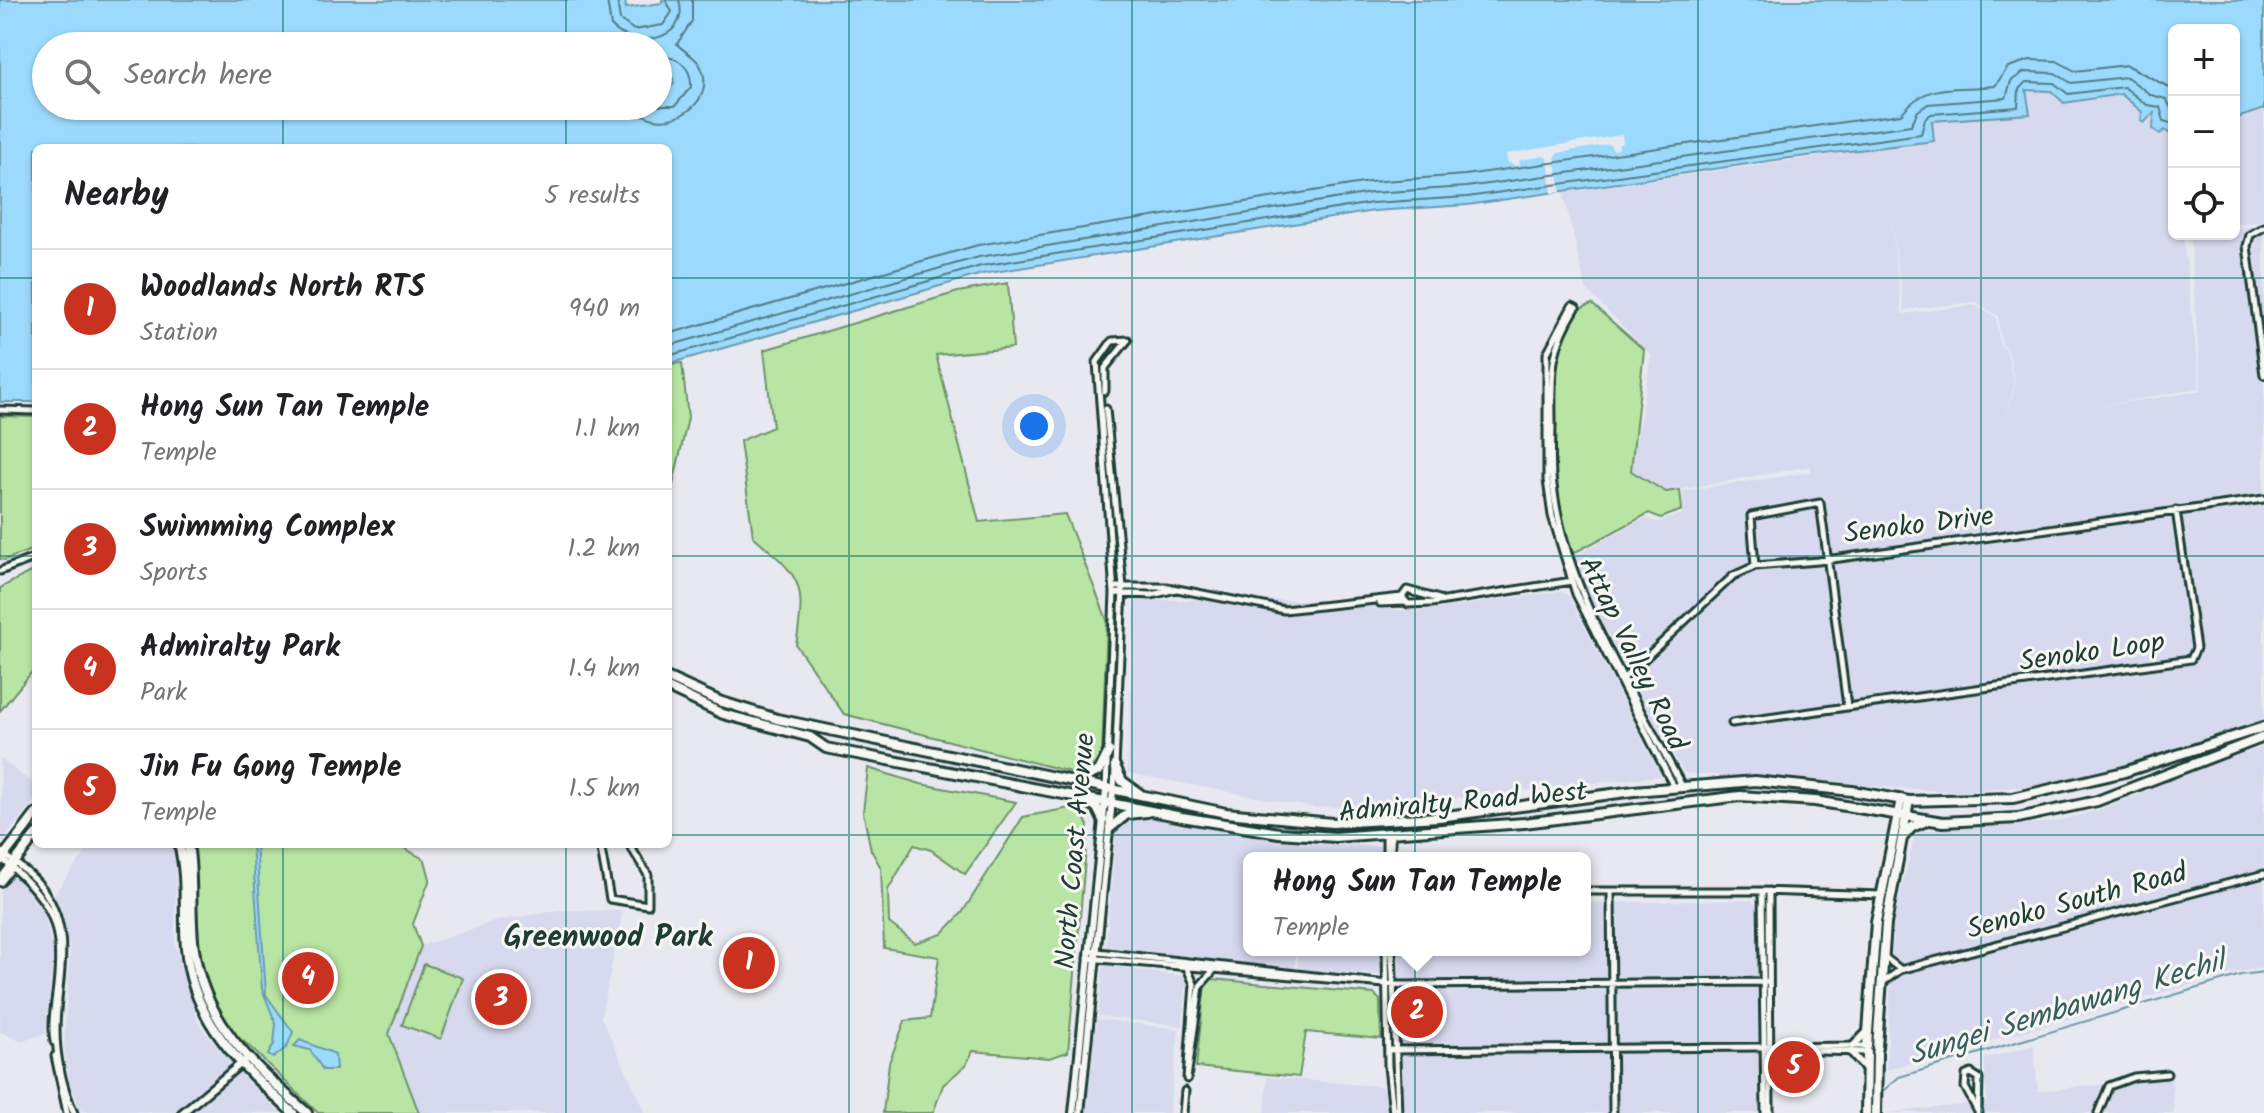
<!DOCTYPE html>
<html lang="en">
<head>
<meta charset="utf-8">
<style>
  body { margin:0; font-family:Kalam,sans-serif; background:#f6f6f6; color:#202124 }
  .controls { position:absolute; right:24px; top:24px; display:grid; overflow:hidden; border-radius:12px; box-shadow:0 2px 6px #0004 }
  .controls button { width:72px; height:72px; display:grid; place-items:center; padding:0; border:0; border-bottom:2px solid #e0e0e0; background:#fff; color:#202124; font:40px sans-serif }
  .you { position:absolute; left:1034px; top:426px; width:28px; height:28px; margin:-20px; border:6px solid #fff; border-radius:50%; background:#1a73e8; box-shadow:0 0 0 12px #1a73e833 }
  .badge { display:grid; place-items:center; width:52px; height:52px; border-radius:50%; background:#c8321e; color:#fff; font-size:26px; font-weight:700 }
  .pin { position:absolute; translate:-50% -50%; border:4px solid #fff; box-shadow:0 2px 8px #0006 }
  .popup { position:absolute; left:1243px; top:852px; width:348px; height:104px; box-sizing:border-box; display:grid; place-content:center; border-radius:12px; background:#fff; filter:drop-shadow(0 2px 6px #0005); font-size:26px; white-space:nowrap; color:#757577 }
  .popup b { font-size:30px; color:#202124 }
  .popup::after { content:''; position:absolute; left:50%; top:100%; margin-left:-16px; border:16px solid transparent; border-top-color:#fff }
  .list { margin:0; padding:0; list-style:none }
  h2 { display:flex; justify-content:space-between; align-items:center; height:104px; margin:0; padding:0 32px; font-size:34px }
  h2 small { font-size:26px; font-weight:400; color:#757577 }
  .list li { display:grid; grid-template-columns:52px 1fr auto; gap:24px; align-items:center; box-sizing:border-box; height:120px; padding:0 32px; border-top:2px solid #e0e0e0 }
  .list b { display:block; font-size:30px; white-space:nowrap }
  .list p { margin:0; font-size:26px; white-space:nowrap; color:#757577 }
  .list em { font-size:26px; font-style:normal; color:#757577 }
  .icon { flex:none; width:44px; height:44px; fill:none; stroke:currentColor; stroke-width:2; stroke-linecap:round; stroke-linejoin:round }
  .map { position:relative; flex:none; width:2264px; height:1113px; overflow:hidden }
  .search { position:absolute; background:#fff; box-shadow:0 2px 6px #0004; left:32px; top:32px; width:640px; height:88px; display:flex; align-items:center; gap:20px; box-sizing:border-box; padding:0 28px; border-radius:44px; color:#757577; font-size:30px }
  .panel { position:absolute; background:#fff; box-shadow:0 2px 6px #0004; left:32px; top:144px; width:640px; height:704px; border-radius:12px }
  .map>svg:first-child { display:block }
  .built { fill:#d7daee; fill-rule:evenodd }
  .green { fill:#b8e5a3; stroke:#6c916c; stroke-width:2 }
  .water { fill:#9cdafd; stroke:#6a9bad; stroke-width:2; fill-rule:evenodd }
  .pier { fill:#e8e9f0 }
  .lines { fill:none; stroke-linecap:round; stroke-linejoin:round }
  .shore { stroke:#517c84; stroke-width:2 }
  .stream { stroke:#6a9bad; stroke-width:2 }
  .minor-casing { stroke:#1f3d34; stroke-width:11 }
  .tertiary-casing { stroke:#1f3d34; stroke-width:12 }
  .secondary-casing { stroke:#1f3d34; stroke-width:12 }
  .primary-casing { stroke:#1f3d34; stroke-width:14 }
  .minor { stroke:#f6f6f2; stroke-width:5 }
  .tertiary { stroke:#f6f6f2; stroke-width:6 }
  .secondary { stroke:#f6f6f2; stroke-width:6 }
  .primary { stroke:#f6f6f2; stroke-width:8 }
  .grid { fill:none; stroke:#0f766e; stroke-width:2; stroke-opacity:0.55 }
  .labels { text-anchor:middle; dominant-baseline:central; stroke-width:6; stroke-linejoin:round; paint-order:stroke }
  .street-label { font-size:28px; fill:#1f3d34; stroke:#f6f6f2 }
  .neighbourhood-label { font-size:30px; font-weight:bold; fill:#1f3d34; stroke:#f6f6f2 }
  .water-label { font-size:30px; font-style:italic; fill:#385c5c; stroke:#f6f6f2 }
</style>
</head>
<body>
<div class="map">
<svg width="2264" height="1113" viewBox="0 0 2264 1113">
  <rect width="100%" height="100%" fill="#e8e9f0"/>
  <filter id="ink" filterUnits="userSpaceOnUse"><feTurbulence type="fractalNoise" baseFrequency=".0125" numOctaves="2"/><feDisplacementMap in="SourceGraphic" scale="16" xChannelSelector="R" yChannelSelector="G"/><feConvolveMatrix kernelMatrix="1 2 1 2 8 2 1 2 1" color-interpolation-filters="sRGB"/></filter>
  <g filter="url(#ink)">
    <path class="built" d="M2026,90L2052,91L2064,103L2121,94L2169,133L2174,132V234H2183L2200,388L2101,406L2201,391L2190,234H2234V229L2264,225V719L2074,782L1957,792L1684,773L1629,677L1571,558L1644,518L1658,522L1683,514V491L1811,472V466L1666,492L1631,471L1651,355L1586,289L1563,192L1933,141L1932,121L2029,114ZM1891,219L1904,310L1976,302L1998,316L2001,343L2008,350L2015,386L2004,420L2014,386L2007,351L2000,345L1996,317L1975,305L1902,314Z
      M2264,109V221L2234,225V119Z
      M1560,591L1569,596L1661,776L1411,803L1315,808L1127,773L1135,600H1369L1394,610H1429Z
      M2264,747V968L2237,972L1886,1070L1894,919L1914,838L1921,831L2054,822L2102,809L2223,759Z
      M0,758L36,786V798L2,842Z
      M1139,814L1301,840V844L1381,846L1382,858H1249V950H1296L1295,969L1106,947L1116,828Z
      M92,844H172L176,860L175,943L198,1023L233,1066L280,1113L81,1111L69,1081L64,1045L70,949L62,913L53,895Z
      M16,877L42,906L54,953L45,1034L20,1041L0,1032V891L10,878Z
      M1751,900L1757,906L1759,1113H1403L1398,950H1585V903Z
      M559,910L623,911L601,1017L646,1113H419L389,1034L421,946L496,921Z
      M1298,950H1383V975L1298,972Z
      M1103,965L1183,976L1187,980L1183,1026L1098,1016Z
      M1097,1019L1179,1029L1169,1113H1085Z
      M2034,1045L2038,1091L2172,1077L2174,1113H1886L1987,1102L1984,1059Z
      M1267,1077L1389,1087L1387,1113H1265Z"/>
    <path class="green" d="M1008,283L1013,348L936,355L979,522L1065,514L1107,620L1102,754L1090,770L1078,774L844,714L796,645C807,581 800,577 753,536L740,441L773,427L764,350L958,292Z
      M1592,304L1644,350L1631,471L1666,492L1680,490L1682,510L1661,518L1649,513L1570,555L1553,479L1555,348L1580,309Z
      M682,363L688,418L668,507V364Z
      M0,416L36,417V548L5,560L0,559Z
      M36,569V667L0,711V588Z
      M868,768L921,784L1016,802L965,874L931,850L914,845L888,890L889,923L915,943L942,934L962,913L1023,817L1075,807L1081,810L1088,826L1068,1052L1049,1058L973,1051L966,1065L943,1085L933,1113H883L889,1063L905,1021L930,1018L939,957L884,948L881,868L871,850L863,812Z
      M193,844H397L425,860L430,879L413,924L421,946L389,1034L419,1113H318L249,1046L243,1041L240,1043L214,1007L201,970Z
      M424,964L463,978L441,1039L402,1025Z
      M1212,979L1374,994L1380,1000L1381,1039L1306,1032L1299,1077L1196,1067L1205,984Z"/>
    <path class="water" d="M0,0H625L626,8L662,3V0H2264V109L2234,119V30H2174V131L2169,133L2165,130L2160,134L2153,129L2154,112L2144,123L2141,121L2142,112L2121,94L2064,103L2051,91L2026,90L2030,114L1932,121L1934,141L1782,159L1467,205L1374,211L982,274L668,364V148H36V402H0ZM46,46H658V76L673,78L674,84L668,89L658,91V106H46Z
      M252,844H256L266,995L293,1032L287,1047L273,1058L268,1055L274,1044L276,1024L262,989Z
      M511,980L526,986L515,1016L499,1011Z
      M300,1040L335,1054L336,1070H323L310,1050L294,1046Z"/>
    <path class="pier" d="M1622,135L1623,143L1619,144L1618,149L1613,150L1610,144L1558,153L1555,158L1561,192L1552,193L1548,158L1543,156L1520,160L1519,167L1508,163L1506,154Z"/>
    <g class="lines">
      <path class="shore" d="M607,0L611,26C633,50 691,41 679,0
        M617,0L620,20L634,30L663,25L672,12L666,0
        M633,106C660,140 721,105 700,65C694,55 684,52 677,44L692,21V0
        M650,106H675L691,87C692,67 678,55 658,57
        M668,334L978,245L1369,182L1465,175L1901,114C1928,80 1955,91 1995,86L2008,67L2030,60L2057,61L2075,71L2127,65L2174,90
        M668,346L979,257L1371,193L1466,187L1911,125L1918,111L1928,104L2006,98L2011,81L2024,72L2055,73L2071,83L2127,77L2151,95L2166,99L2174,113
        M668,356L981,266L1372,203L1467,197L1921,134L1925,119L1931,114L2018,107L2019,89L2026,82L2054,83L2068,94L2124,87L2147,105L2160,107L2164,121L2174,124"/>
      <path class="stream" d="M1884,1090L1899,1077L1916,1072L2241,975L2264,972"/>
      <defs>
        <path id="minor" d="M2264,227L2250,235L2247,246L2264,375
          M1105,391V368L1127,341
          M1106,409L1123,587L1114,790
          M0,410L36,411
          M1755,566L1751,516L1820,503L1847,706
          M0,571L36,557
          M1114,587H1167L1284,610L1402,597L1407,590L1439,599
          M1114,593L1152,595L1176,589
          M1402,597L1408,604L1432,603L1572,581
          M1380,603L1405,602
          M1625,677L1733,576L1755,566L1818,561L2264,499
          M1732,723L2191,659L2196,648L2176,510
          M1674,787L1576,594L1552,516L1547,480V353L1572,306L1576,308C1548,354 1552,373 1552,424C1552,444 1550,465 1553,485C1565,591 1633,693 1682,786
          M1106,789L1114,593L1097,362L1112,341L1128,340
          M1386,834V858
          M600,844L610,899L648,905V875L629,844
          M0,851C16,864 34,875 45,892C75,937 56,981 56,1030C56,1059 63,1087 74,1113
          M1,858C50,899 64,921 57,986C55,1004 51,1023 54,1042
          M1391,858V834
          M1585,891H1762L1882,895
          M1611,891L1613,1113
          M1762,891L1765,1113
          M1769,891L1770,1113
          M1386,950L1388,1066L1393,1113
          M1392,950L1398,1113
          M1089,951L1396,985L1769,982
          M1883,956L1900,969
          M1088,958L1396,985
          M1187,968L1194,984L1187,1079L1200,986L1213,971
          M1882,983L1900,970L2264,874
          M1388,1050L1867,1046
          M1768,1050L1867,1052
          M55,1056L67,1113
          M1977,1110L1965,1087L1966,1075L1971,1073L1979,1078L1978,1113
          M1183,1113L1185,1091
          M2098,1113L2109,1086L2134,1077L2167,1074"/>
        <path id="tertiary" d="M182,1113L244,1061"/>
        <path id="secondary" d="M1853,1046L1867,1032
          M1851,1052L1866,1069
          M1073,1113L1106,790
          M1080,1113L1113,791"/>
        <path id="primary" d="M668,678L719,701L777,719L1226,813L1332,823L1439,817L1634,791L1755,781L1852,791L1909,801L2013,798L2124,772L2264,727
          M668,688L723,714L810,737L826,748L1182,817L1279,833L1335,837L1524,823L1740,796L1815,801L1943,822L2018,818L2097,801L2264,737
          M1115,766L1122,781L1140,794
          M1077,781L1099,771L1109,751
          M1086,801L1097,808L1103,820
          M1110,828L1127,814L1147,812
          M1902,838L1912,827L1926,821
          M179,844C188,878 183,914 186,948C192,1022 242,1066 293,1113
          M188,844C194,879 189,915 194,949C204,1024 254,1066 307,1113
          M0,861L36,814
          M0,881L36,835
          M1867,1046L1876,922L1901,799
          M1877,1047L1886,924L1909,801
          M1866,1113L1867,1052
          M1876,1113L1877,1053"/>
      </defs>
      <use href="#minor" class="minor-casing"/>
      <use href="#tertiary" class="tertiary-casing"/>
      <use href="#secondary" class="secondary-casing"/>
      <use href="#primary" class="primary-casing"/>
      <use href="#minor" class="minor"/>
      <use href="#tertiary" class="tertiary"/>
      <use href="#secondary" class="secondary"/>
      <use href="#primary" class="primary"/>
    </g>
  </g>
  <path class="grid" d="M283,0V46M566,0V46M849,0V1113M1132,0V1113M1415,0V1113M1698,0V1113M1981,0V1113M283,106V148M566,106V148M0,278H36M668,278H2264M0,556H36M668,556H2264M0,835H36M668,835H2264M283,844V1113M566,844V1113"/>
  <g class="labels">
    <g class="street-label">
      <text transform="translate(1919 526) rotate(-7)">Senoko Drive</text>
      <text transform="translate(2092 653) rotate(-8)">Senoko Loop</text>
      <text transform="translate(1632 654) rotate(64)">Attap Valley Road</text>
      <text transform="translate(1463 803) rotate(-5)">Admiralty Road West</text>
      <text transform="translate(1076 851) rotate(-85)">North Coast Avenue</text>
      <text transform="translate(2077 902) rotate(-15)">Senoko South Road</text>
    </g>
    <g class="neighbourhood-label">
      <text x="608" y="938">Greenwood Park</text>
    </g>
    <g class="water-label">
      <text transform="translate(2067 1009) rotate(-17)">Sungei Sembawang Kechil</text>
    </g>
  </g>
</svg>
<div class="controls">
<button>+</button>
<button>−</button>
<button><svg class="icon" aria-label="locate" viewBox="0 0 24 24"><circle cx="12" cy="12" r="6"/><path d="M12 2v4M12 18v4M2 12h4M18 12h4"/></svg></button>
</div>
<div class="you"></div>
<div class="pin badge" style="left:749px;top:963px">1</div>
<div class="pin badge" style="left:1417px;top:1012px">2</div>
<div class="popup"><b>Hong Sun Tan Temple</b>Temple</div>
<div class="pin badge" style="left:501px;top:999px">3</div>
<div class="pin badge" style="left:308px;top:978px">4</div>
<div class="pin badge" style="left:1794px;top:1067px">5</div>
<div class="search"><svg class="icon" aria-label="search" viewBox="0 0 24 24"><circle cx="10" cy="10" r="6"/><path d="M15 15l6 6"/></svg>Search here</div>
<section class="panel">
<h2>Nearby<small>5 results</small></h2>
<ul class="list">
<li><span class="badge">1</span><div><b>Woodlands North RTS</b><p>Station</p></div><em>940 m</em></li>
<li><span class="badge">2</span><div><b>Hong Sun Tan Temple</b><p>Temple</p></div><em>1.1 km</em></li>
<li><span class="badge">3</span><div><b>Swimming Complex</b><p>Sports</p></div><em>1.2 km</em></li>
<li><span class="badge">4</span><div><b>Admiralty Park</b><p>Park</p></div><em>1.4 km</em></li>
<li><span class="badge">5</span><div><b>Jin Fu Gong Temple</b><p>Temple</p></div><em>1.5 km</em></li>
</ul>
</section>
</div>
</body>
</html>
